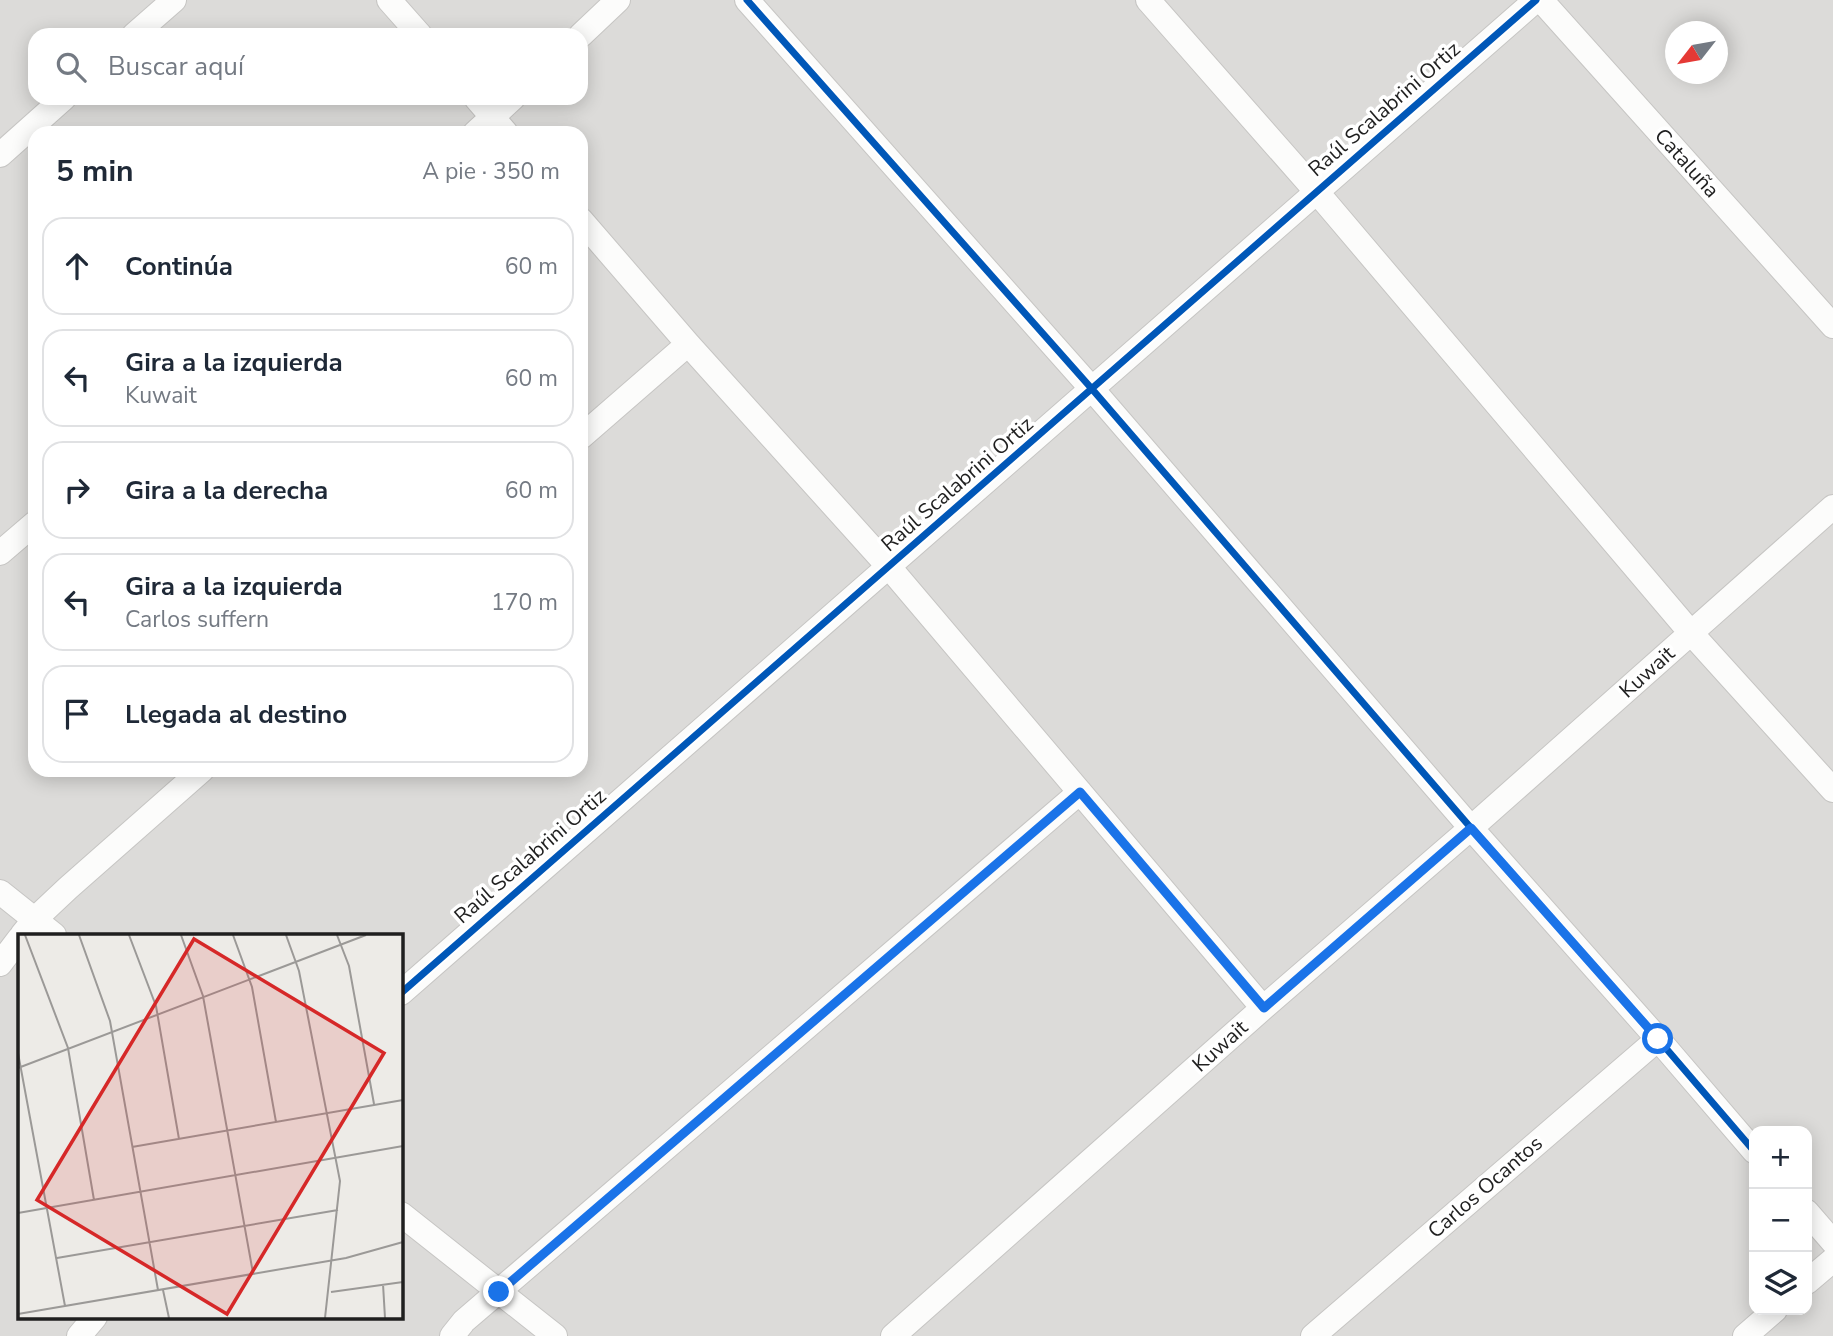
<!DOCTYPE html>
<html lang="es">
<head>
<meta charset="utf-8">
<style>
  body { margin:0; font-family:"Nunito Sans",sans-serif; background:#f6f6f7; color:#1f2937 }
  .controls { position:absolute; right:21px; bottom:21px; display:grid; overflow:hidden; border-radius:14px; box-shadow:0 4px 18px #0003 }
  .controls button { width:63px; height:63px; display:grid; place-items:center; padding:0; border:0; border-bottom:2px solid #e0e1e3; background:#fff; color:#1f2937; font:35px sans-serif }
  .compass { position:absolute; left:1665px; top:21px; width:63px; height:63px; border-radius:50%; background:#fff; box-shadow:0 4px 18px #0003; rotate:239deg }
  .stop { position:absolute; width:21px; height:21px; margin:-16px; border:5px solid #1a73e8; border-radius:50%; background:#fff }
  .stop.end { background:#1a73e8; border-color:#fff; box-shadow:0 2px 7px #0008 }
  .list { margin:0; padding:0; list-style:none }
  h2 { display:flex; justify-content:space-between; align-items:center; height:91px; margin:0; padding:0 28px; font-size:30px }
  h2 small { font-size:23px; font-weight:400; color:#747a83 }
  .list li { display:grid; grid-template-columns:46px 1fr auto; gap:21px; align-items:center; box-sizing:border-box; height:98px; margin:0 14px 14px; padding:0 14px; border:2px solid #e0e1e3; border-radius:21px }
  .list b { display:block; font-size:26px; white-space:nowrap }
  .list p { margin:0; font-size:23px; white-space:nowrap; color:#747a83 }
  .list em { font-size:23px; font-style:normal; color:#747a83 }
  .icon { flex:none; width:38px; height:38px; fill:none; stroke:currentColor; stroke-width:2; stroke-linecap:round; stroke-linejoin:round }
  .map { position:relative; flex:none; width:1833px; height:1336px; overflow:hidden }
  .search { position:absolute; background:#fff; box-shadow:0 4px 18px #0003; left:28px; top:28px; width:560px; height:77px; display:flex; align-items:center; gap:18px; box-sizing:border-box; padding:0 24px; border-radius:21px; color:#747a83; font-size:26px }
  .panel { position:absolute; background:#fff; box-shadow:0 4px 18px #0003; left:28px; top:126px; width:560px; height:651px; border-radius:21px }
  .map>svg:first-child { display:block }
  .residential { fill:#dcdbd9; fill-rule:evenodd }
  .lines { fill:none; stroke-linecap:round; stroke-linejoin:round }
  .minor-casing { stroke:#c6c5c3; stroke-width:26 }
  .minor { stroke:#fcfcfb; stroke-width:24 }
  .cycleway-casing { stroke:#fff; stroke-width:11 }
  .cycleway { stroke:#0057b8; stroke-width:7 }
  .route { stroke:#1a73e8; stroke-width:9 }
  .labels { text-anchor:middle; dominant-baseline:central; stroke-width:7; stroke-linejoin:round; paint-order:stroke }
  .street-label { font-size:21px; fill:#1f1f1f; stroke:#fff }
  .inset-road { fill:none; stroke:#9b9997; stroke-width:2 }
  .view { fill:#d62828; fill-opacity:0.15; stroke:#d62828; stroke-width:3.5 }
  .inset-edge { fill:none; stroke:#1f1f1f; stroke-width:3.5 }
</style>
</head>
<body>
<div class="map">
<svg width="1833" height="1336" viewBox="0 0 1833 1336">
  <rect width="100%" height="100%" fill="#edebe7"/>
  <path class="residential" d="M0,0H1833V1336H0ZM1675,32H1717V74H1675ZM35,35H581V98H35ZM35,133H581V770H35ZM19,935H401V1317H19ZM1754,1131H1807V1310H1754Z"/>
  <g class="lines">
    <defs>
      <path id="minor" d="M389,0L420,35
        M747,0L1092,389L1471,828L1658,1039L1754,1151
        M1148,0L1316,191L1691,633L1833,790
        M1541,0L1833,326
        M134,35L174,0
        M581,35L618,0
        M476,98L506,133
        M475,133L513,98
        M0,155L64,98
        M581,220L688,344L889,567L1263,1008
        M581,437L688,344
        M0,553L35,523
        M0,892L54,935
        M22,935L35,919L68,888L202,770
        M0,964L19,939
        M401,993L1536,0
        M1807,1212L1833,1242
        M401,1214L555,1336
        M1807,1282L1833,1260
        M79,1336L95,1317
        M452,1336L464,1321L1080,792
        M893,1336L1263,1008L1471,828L1833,507
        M1313,1336L1658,1039
        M1745,1336L1775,1310"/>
    </defs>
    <use href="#minor" class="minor-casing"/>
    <use href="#minor" class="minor"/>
    <defs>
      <path id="cycleway" d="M747,0L1092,389L1471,828L1658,1039L1754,1151
        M401,993L1536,0"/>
    </defs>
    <use href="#cycleway" class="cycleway-casing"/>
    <use href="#cycleway" class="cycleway"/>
  </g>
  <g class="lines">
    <path class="route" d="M499,1292L1080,792L1264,1008L1471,828L1658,1039"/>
  </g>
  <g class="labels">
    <g class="street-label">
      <text transform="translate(1384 109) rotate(-41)">Raúl Scalabrini Ortiz</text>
      <text transform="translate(1687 163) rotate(48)">Cataluña</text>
      <text transform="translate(957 484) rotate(-41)">Raúl Scalabrini Ortiz</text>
      <text transform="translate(1647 672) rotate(-42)">Kuwait</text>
      <text transform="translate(530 856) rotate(-41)">Raúl Scalabrini Ortiz</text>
      <text transform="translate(1220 1046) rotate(-42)">Kuwait</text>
      <text transform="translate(1485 1187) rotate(-41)">Carlos Ocantos</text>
    </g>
  </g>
  <g transform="translate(18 934)">
    <rect width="385" height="385" fill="#edebe7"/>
    <path class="inset-road" d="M7,1L50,114L76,266M61,1L92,87L140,356M111,1L138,72L161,205M163,1L185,62L235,339M215,1L234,53L258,188M268,1L281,37L322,247L307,384M319,1L331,32L356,170M0,119L47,372M0,134L348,1M114,213L385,166M0,279L385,212M39,324L320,276M365,350L367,384M145,356L151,384M313,358L385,348M0,380L328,324L385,308"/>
    <path class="view" d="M176,5L366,119L209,380L19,266Z"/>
    <rect width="385" height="385" class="inset-edge"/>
  </g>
</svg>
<div class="controls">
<button>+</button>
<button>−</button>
<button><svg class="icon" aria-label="layers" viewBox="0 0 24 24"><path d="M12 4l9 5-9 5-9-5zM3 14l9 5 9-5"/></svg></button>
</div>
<svg class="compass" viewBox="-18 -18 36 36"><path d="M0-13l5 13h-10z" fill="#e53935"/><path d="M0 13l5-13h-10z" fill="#747a83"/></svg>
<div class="stop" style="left:1658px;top:1039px"></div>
<div class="stop end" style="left:499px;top:1292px"></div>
<div class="search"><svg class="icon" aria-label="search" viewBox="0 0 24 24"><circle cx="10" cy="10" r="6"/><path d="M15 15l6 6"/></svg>Buscar aquí</div>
<section class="panel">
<h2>5 min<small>A pie · 350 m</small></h2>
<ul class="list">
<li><svg class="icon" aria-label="ahead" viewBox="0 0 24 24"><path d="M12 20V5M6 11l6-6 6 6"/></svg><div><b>Continúa</b></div><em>60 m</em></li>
<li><svg class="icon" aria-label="left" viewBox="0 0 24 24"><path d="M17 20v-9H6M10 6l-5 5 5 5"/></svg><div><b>Gira a la izquierda</b><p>Kuwait</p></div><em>60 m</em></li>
<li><svg class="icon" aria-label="right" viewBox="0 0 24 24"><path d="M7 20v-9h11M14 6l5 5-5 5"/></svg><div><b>Gira a la derecha</b></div><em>60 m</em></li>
<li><svg class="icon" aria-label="left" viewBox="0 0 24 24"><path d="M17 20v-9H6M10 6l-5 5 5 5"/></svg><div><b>Gira a la izquierda</b><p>Carlos suffern</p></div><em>170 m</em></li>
<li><svg class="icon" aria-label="arrive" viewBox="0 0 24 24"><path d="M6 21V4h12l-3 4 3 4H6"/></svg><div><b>Llegada al destino</b></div></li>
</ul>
</section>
</div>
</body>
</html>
